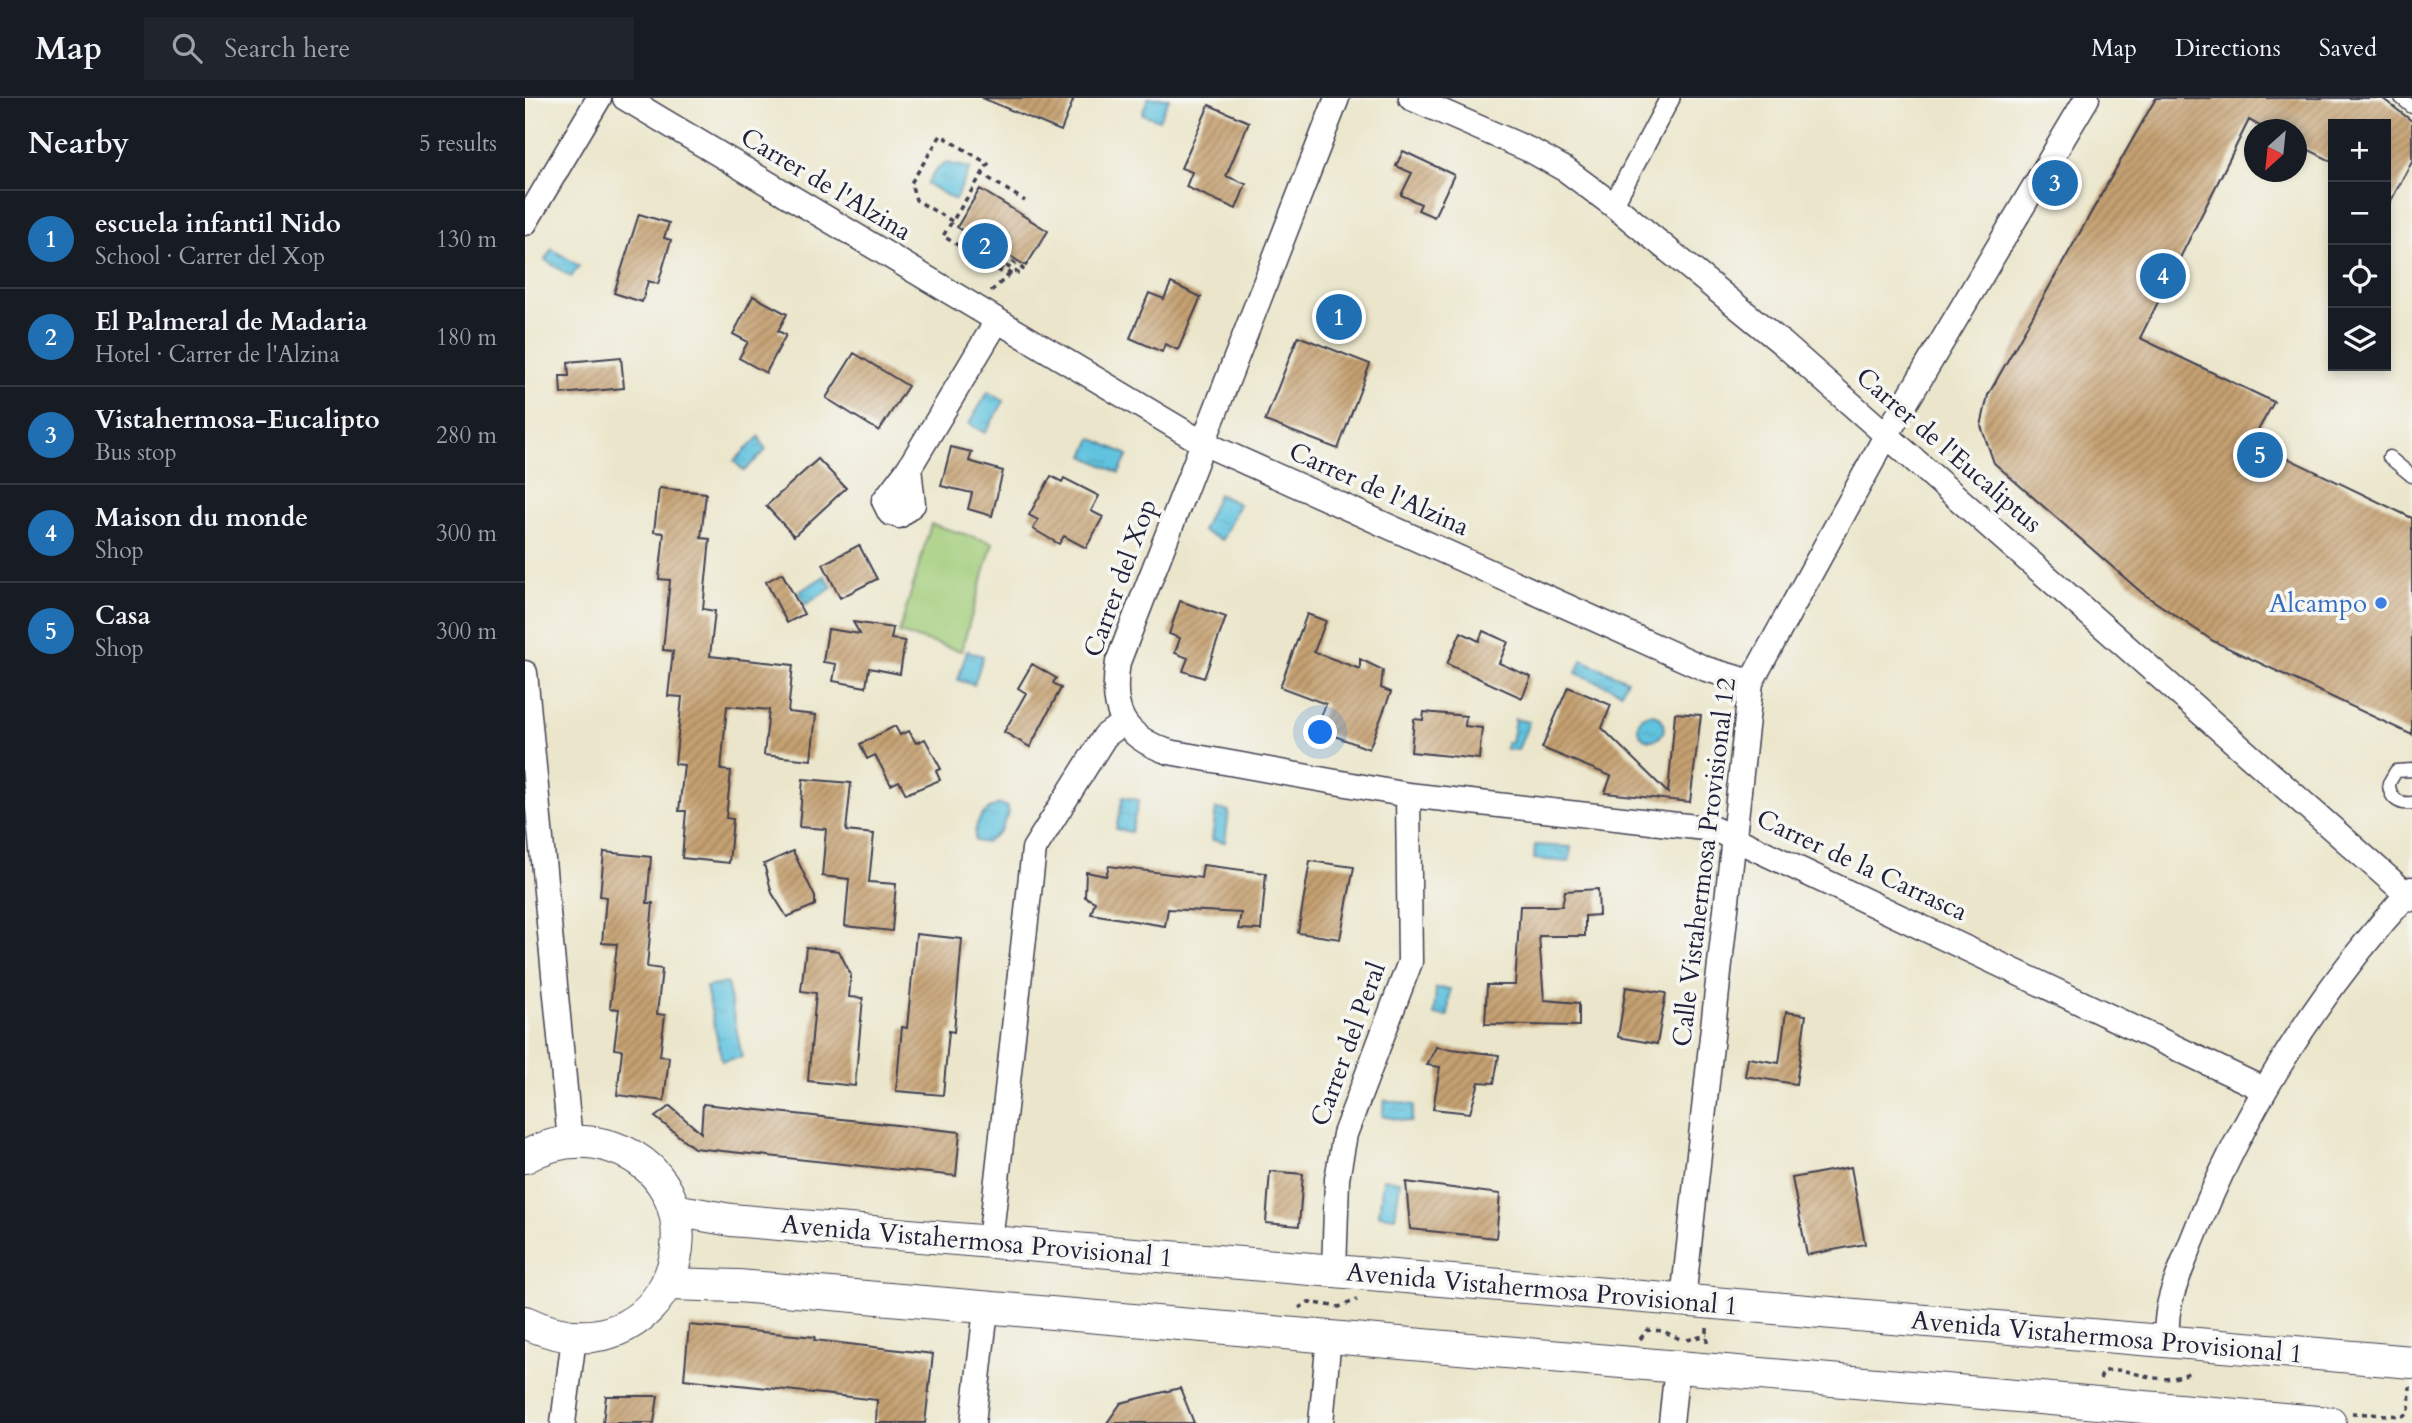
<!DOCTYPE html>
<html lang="en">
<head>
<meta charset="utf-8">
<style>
  body { margin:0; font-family:Cardo,serif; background:#20242c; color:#f1f3f6 }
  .controls { position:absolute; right:21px; top:21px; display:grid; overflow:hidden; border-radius:0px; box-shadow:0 4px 10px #0003 }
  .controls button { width:63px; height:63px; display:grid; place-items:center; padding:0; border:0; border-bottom:2px solid #363941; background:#171b24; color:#f1f3f6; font:35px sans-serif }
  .compass { position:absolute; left:1719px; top:21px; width:63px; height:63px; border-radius:50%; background:#171b24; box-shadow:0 4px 10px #0003; rotate:207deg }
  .you { position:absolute; left:796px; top:635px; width:24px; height:24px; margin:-18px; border:5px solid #fff; border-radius:50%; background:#1a73e8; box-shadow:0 0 0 10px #1a73e833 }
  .badge { display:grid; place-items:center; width:46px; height:46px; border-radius:50%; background:#1f6fb2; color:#fff; font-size:23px; font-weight:700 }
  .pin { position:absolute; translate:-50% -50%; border:4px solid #fff; box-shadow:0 2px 7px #0006 }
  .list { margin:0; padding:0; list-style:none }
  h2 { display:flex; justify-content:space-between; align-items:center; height:91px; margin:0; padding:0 28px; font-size:30px }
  h2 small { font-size:23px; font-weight:400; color:#9ea1a6 }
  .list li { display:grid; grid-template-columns:46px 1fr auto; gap:21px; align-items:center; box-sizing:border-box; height:98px; padding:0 28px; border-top:2px solid #363941 }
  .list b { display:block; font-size:26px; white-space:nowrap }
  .list p { margin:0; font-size:23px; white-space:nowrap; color:#9ea1a6 }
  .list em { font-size:23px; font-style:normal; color:#9ea1a6 }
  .icon { flex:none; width:38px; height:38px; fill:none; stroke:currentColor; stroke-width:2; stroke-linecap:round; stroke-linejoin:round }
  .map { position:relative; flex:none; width:1887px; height:1325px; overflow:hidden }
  header { display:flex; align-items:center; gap:42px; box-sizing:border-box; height:98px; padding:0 35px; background:#171b24; border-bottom:2px solid #363941 }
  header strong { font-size:33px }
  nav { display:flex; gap:38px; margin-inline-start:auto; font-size:24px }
  .search { width:490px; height:63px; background:#20242c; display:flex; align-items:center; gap:18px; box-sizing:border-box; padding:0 24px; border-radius:0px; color:#9ea1a6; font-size:26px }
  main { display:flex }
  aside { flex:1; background:#171b24 }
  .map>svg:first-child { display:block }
  .garden { fill:#a1cc78; stroke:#62775a; stroke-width:2 }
  .water { fill:url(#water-ripples); stroke:#42728d; stroke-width:2 }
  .building { fill:url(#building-hatch) }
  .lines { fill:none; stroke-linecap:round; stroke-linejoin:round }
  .service-casing { stroke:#403f51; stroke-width:15 }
  .pedestrian-casing { stroke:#403f51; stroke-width:22 }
  .minor-casing { stroke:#403f51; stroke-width:27 }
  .tertiary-casing { stroke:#403f51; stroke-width:34 }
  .path { stroke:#403f51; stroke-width:3.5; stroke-dasharray:5 5; stroke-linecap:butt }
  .service { stroke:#fff; stroke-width:12 }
  .pedestrian { stroke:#fff; stroke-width:19 }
  .minor { stroke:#fff; stroke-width:24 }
  .tertiary { stroke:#fff; stroke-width:32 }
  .shop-dot { fill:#3f7fe0; stroke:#f6f6f2; stroke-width:2.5 }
  .labels { text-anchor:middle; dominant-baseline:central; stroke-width:7; stroke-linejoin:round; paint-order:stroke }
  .street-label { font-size:26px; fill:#22223b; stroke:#f6f6f2 }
  .shop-label { font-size:26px; fill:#366cbe; stroke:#f6f6f2; text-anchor:end }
</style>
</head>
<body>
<header>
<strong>Map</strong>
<div class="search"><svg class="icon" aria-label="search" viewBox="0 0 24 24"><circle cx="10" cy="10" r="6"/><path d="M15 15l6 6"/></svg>Search here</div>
<nav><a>Map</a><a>Directions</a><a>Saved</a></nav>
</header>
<main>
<aside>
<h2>Nearby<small>5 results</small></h2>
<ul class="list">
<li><span class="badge">1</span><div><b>escuela infantil Nido</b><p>School · Carrer del Xop</p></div><em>130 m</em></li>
<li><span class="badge">2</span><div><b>El Palmeral de Madaria</b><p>Hotel · Carrer de l'Alzina</p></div><em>180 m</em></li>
<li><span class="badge">3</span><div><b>Vistahermosa-Eucalipto</b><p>Bus stop</p></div><em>280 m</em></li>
<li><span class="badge">4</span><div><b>Maison du monde</b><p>Shop</p></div><em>300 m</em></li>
<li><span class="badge">5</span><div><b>Casa</b><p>Shop</p></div><em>300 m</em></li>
</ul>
</aside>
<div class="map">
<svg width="1887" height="1325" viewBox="0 0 1887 1325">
  <defs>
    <pattern id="water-ripples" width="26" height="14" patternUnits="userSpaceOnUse" patternTransform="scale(1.75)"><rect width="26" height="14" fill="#61c3df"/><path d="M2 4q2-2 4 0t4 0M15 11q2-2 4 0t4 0" fill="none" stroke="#54a7c0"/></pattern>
    <pattern id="building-hatch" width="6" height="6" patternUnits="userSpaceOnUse" patternTransform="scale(1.75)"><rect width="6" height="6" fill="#c5a071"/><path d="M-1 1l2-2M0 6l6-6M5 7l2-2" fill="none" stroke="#a0825e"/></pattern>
  </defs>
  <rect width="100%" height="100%" fill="#f6f6f2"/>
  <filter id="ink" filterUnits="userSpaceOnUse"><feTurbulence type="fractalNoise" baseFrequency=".0143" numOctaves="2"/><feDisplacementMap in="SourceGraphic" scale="14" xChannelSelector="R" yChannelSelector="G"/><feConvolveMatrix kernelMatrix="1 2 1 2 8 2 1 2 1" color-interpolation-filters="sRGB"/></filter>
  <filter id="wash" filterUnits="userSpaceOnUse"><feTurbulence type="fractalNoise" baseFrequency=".00686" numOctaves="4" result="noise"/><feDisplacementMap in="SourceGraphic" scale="28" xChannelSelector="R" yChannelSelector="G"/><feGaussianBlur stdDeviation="1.57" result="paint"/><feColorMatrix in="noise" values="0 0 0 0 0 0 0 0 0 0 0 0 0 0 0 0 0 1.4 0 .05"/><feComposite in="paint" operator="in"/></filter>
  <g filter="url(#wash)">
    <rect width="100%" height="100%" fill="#ebe6cb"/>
    <path class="garden" d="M406,426L468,445L436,553L374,535Z"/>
    <path class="water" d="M623,0H644L634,22L617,16Z
      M421,65L445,70L430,102L402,86L411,72Z
      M27,151L54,168L46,179L20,162Z
      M463,294L479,303L460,335L444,326Z
      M234,339L241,352L219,373L209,363Z
      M567,340L603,357L594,375L559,358Z
      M693,396L714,406L697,442L677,433Z
      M300,478L307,490L281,506L274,494Z
      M442,553L458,558L449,587L433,582Z
      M1057,562L1102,582L1096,594L1051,575Z
      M1113 629a13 13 0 1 1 26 0a13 13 0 1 1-26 0Z
      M990,621L1004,624L993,652L981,651V644L986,645Z
      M598,699L614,702L606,734L591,731Z
      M475,706L481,708L484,714L475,733L461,745L450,743C449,725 457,712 475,706Z
      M691,711L704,713L700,744L687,742Z
      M1010,747L1046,749L1044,764L1009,761Z
      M202,885L217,959L197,963L181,889Z
      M911,890L925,891L923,918L909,917Z
      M860,1002L889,1007L886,1024L857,1018Z
      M858,1081L875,1083L870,1119L854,1117Z"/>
    <g id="blocks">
      <path class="building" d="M457,0H549L536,33Z
        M1631,0H1857L1887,23V63L1861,112V26H1808V64L1772,46V32H1742L1724,22L1615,240L1749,304L1727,343L1887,420V637L1688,543L1617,495L1469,365L1456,328L1463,297Z
        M684,7L724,24L701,78L721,86L711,111L661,89L667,74L656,70Z
        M878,53L929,77L909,119L893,112L896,106L876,97L887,75L871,68Z
        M455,91L523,133L501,168L472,150L464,162L437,145L443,136L432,129Z
        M114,116L144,125L139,140L146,142L133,186L123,183L117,204L89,195Z
        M646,185L676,199L653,252L640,246L637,254L605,240L624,195L639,201Z
        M228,198L262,216L253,233L261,237L241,275L214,260L223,244L208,236Z
        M773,238L845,266L813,351L740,323Z
        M329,255L383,288L354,333L301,300Z
        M96,259L99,290L36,296L35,278H44L43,264Z
        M426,349L447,354L444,363L478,373L467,418L443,411L447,395L416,388Z
        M293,361L321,390L269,438L241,408Z
        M526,378L537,384L539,380L574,398L566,413L578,419L561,450L539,438L534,446L508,431L513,422L504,417Z
        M134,390L181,395L176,440L185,441L178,511L190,513L185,558L268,567L263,614L291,617L286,662L239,657L244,612L202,608L196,672L206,673L201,720L208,721L204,765L157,760L161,713H154L159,667L150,666L157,599L143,598L148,553L138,552L145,482L134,481L139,435L129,434Z
        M334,447L352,481L315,500L298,466Z
        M257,475L279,516L262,525L241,484Z
        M655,503L701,519L679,580L658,573L663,560L650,555L655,540L644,536Z
        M782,516L801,523L789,554L835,571V561L858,572L856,590L866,594L844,651L791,631L801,606L755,589Z
        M328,524L368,530L366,541L380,543L375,576L344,570L341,589L308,583L311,566L298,564L303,531L335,536Z
        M958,533L983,544L974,565L1006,579L997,600L922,566L936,534L954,543Z
        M507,566L531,580L528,585L536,590L505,649L479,634L501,595L493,590Z
        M1043,589L1086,607L1077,630L1143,695L1150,615L1176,617L1165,704L1080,695L1086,678L1017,650Z
        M899,614L941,618L940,628L957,630L954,661L886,654L889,621L898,622Z
        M370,628L375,637L384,633L391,645L400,641L416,671L411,673L415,682L381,696L374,683L366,687L350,657L342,661L335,646Z
        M278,681L326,685L321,733L349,736L344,784L371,786L367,833L320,828L324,781L297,778L301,731L274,729Z
        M268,753L290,799V807L262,819L247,795L239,766Z
        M79,754L126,759L122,805H128L122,869L137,871L132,916L140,917L135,958L144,959L139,1003L92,997L97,952L89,951L94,911L85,910L92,846L77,845L81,799L75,798Z
        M785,763L829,769L815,841L773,835Z
        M678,767L741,775L736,832L713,831L716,815L643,811L640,828L566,816L570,804L560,799L561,774L581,778L584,768L676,780Z
        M1073,791L1074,817L1060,818V838H1014L1019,902L1054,905V928L960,926L962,887H990L995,808H1037L1040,793Z
        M391,836L437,841L429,934L424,933L418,997L371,993L377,929L382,930Z
        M281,849L314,853L326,877L324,899L338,900L330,988L283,983L291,895L276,893Z
        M1101,889L1141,895L1132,946L1093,939Z
        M1261,914L1281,917L1271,986L1220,978L1223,960L1254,965Z
        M911,949L974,957L969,985L954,984L945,1015L908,1011L915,969L902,967Z
        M178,1006L435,1034L431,1078L169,1050L130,1019L145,1008L176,1035Z
        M1326,1069L1340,1146L1282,1157L1267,1080Z
        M745,1073L778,1076L774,1128L741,1125Z
        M881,1084L975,1096L971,1140L885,1131Z
        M164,1227L290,1239L289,1242L408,1256L400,1325H351L352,1302L159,1281Z
        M655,1290L669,1325H582L596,1305Z
        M81,1298H133L129,1325H78Z"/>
    </g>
  </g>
  <g filter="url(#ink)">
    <use href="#blocks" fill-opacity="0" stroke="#403f51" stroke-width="2"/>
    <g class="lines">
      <defs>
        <path id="service" d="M1876,0L1887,9
          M1864,359L1887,378
          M1887,672L1871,673L1864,685C1864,699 1873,707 1887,705"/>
        <path id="pedestrian" d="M1088,107L1145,0"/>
        <path id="minor" d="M100,0L678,345L1181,571L1226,584
          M812,0L593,564C585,613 597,638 644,654L883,697L1189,731L1740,992
          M886,0L1007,53L1041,72L1088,107L1257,245L1887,801
          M0,125L74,0
          M384,370L388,406L374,418L365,415L359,403L384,370L472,223
          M0,575L45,1043
          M465,1144L509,751L580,638L599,624
          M809,1173L812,1081L820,1036L885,864L883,697
          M1158,1202L1226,584L1362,336L1562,0
          M1643,1245C1637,1210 1653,1180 1665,1148C1716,1017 1792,895 1887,791
          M38,1325L49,1240
          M448,1325L461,1211
          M796,1325L804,1238
          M1146,1325L1152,1269"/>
        <path id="tertiary" d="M0,1059C28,1043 56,1039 87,1049C212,1091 145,1293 0,1224
          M149,1112L206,1122L1887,1264
          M143,1186L213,1188L1805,1325"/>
      </defs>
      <use href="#service" class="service-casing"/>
      <use href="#pedestrian" class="pedestrian-casing"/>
      <use href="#minor" class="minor-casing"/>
      <use href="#tertiary" class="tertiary-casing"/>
      <path class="path" d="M427,123L391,102L386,85L416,37L463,66L457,76
        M479,158L498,171L495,176L478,166L476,169L485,175L483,178
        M472,171L481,156
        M466,193L483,178L418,138L457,76L500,103
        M774,1210L783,1204L814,1209L832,1202
        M1115,1241L1123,1232L1138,1233L1155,1241
        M1162,1242L1182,1237
        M1182,1245V1228
        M1575,1281L1578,1274C1603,1264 1631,1294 1667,1273
        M1827,1315L1878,1318L1884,1313L1885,1288"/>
      <use href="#service" class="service"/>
      <use href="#pedestrian" class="pedestrian"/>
      <use href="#minor" class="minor"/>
      <use href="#tertiary" class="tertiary"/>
    </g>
  </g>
  <circle class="shop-dot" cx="1856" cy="505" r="7"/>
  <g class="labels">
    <g class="street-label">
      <text transform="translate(301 86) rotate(31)">Carrer de l'Alzina</text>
      <text transform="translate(1424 352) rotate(41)">Carrer de l'Eucaliptus</text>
      <text transform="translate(854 391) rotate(24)">Carrer de l'Alzina</text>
      <text transform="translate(595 480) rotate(-70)">Carrer del Xop</text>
      <text transform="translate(1179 764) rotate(-83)">Calle Vistahermosa Provisional 12</text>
      <text transform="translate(1337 767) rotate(25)">Carrer de la Carrasca</text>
      <text transform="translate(823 946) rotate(-70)">Carrer del Peral</text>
      <text transform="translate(452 1143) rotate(5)">Avenida Vistahermosa Provisional 1</text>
      <text transform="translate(1017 1191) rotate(5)">Avenida Vistahermosa Provisional 1</text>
      <text transform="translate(1582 1239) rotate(5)">Avenida Vistahermosa Provisional 1</text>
    </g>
    <g class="shop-label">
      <text x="1842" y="505">Alcampo</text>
    </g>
  </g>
</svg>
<div class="controls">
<button>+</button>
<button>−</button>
<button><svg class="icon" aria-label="locate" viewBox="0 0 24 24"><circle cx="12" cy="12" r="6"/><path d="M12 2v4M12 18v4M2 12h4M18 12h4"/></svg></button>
<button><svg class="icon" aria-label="layers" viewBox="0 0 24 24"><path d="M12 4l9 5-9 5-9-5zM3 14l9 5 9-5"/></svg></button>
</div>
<svg class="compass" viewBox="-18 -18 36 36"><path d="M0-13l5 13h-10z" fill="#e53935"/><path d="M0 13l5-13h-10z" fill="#9ea1a6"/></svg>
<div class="you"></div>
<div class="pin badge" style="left:814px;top:219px">1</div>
<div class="pin badge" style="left:460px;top:148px">2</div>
<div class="pin badge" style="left:1530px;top:85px">3</div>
<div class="pin badge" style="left:1638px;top:178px">4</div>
<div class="pin badge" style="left:1735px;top:357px">5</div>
</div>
</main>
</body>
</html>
